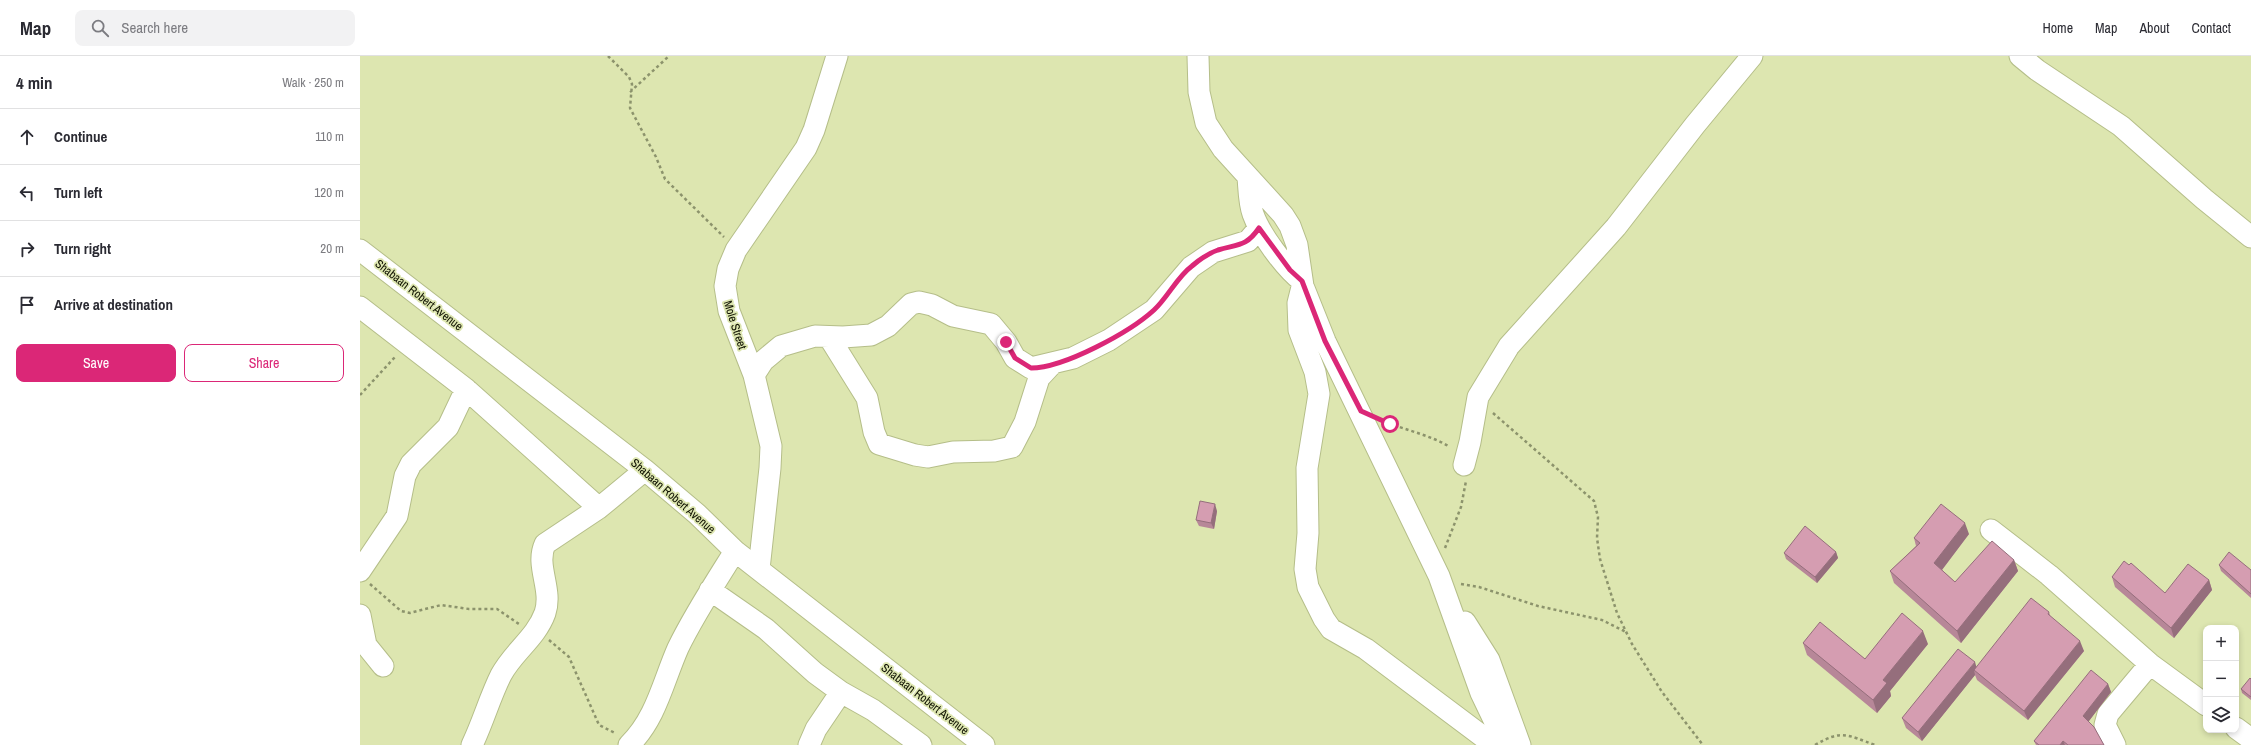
<!DOCTYPE html>
<html lang="en">
<head>
<meta charset="utf-8">
<style>
  body { margin:0; font-family:"Archivo Narrow",sans-serif; background:#f2f2f3; color:#2b2b33 }
  .controls { position:absolute; right:12px; bottom:12px; display:grid; overflow:hidden; border-radius:8px; box-shadow:0 2px 6px #0003 }
  .controls button { width:36px; height:36px; display:grid; place-items:center; padding:0; border:0; border-bottom:1px solid #e1e1e2; background:#fff; color:#2b2b33; font:20px sans-serif }
  .stop { position:absolute; width:12px; height:12px; margin:-9px; border:3px solid #db2777; border-radius:50%; background:#fff }
  .stop.end { background:#db2777; border-color:#fff; box-shadow:0 1px 4px #0008 }
  .list { margin:0; padding:0; list-style:none }
  h2 { display:flex; justify-content:space-between; align-items:center; height:52px; margin:0; padding:0 16px; font-size:17px }
  h2 small { font-size:13px; font-weight:400; color:#7c7c81 }
  .list li { display:grid; grid-template-columns:26px 1fr auto; gap:12px; align-items:center; box-sizing:border-box; height:56px; padding:0 16px; border-top:1px solid #e1e1e2 }
  .list b { display:block; font-size:15px; white-space:nowrap }
  .list em { font-size:13px; font-style:normal; color:#7c7c81 }
  .actions { display:flex; gap:8px; padding:12px 16px }
  .actions a { flex:1; padding:9px 0; border:1px solid #db2777; border-radius:8px; text-align:center; font-size:14px; color:#db2777 }
  .actions .main { background:#db2777; color:#fff }
  .icon { flex:none; width:22px; height:22px; fill:none; stroke:currentColor; stroke-width:2; stroke-linecap:round; stroke-linejoin:round }
  .map { position:relative; flex:none; width:1891px; height:689px; overflow:hidden }
  header { display:flex; align-items:center; gap:24px; box-sizing:border-box; height:56px; padding:0 20px; background:#fff; border-bottom:1px solid #e1e1e2 }
  header strong { font-size:19px }
  nav { display:flex; gap:22px; margin-inline-start:auto; font-size:14px }
  .search { width:280px; height:36px; background:#f2f2f3; display:flex; align-items:center; gap:10px; box-sizing:border-box; padding:0 14px; border-radius:8px; color:#7c7c81; font-size:15px }
  main { display:flex }
  aside { flex:1; background:#fff }
  .map>svg:first-child { display:block }
  .lines { fill:none; stroke-linecap:round; stroke-linejoin:round }
  .minor-casing { stroke:#b5be89; stroke-width:23 }
  .path { stroke:#8c936c; stroke-width:2.5; stroke-dasharray:3 3; stroke-linecap:butt }
  .minor { stroke:#fff; stroke-width:21 }
  .wall { fill:#b78798 }
  .shaded-wall { fill:#956e7c }
  .building { fill:#d59db1; stroke:#956e7c }
  .route { stroke:#db2777; stroke-width:5 }
  .labels { text-anchor:middle; dominant-baseline:central; stroke-width:3.5; stroke-linejoin:round; paint-order:stroke }
  .street-label { font-size:12px; fill:#0f1101; stroke:#dde6b0 }
</style>
</head>
<body>
<header>
<strong>Map</strong>
<div class="search"><svg class="icon" aria-label="search" viewBox="0 0 24 24"><circle cx="10" cy="10" r="6"/><path d="M15 15l6 6"/></svg>Search here</div>
<nav><a>Home</a><a>Map</a><a>About</a><a>Contact</a></nav>
</header>
<main>
<aside>
<h2>4 min<small>Walk · 250 m</small></h2>
<ul class="list">
<li><svg class="icon" aria-label="ahead" viewBox="0 0 24 24"><path d="M12 20V5M6 11l6-6 6 6"/></svg><div><b>Continue</b></div><em>110 m</em></li>
<li><svg class="icon" aria-label="left" viewBox="0 0 24 24"><path d="M17 20v-9H6M10 6l-5 5 5 5"/></svg><div><b>Turn left</b></div><em>120 m</em></li>
<li><svg class="icon" aria-label="right" viewBox="0 0 24 24"><path d="M7 20v-9h11M14 6l5 5-5 5"/></svg><div><b>Turn right</b></div><em>20 m</em></li>
<li><svg class="icon" aria-label="arrive" viewBox="0 0 24 24"><path d="M6 21V4h12l-3 4 3 4H6"/></svg><div><b>Arrive at destination</b></div></li>
</ul>
<div class="actions"><a class="main">Save</a><a>Share</a></div>
</aside>
<div class="map">
<svg width="1891" height="689" viewBox="0 0 1891 689">
  <rect width="100%" height="100%" fill="#dde6b0"/>
  <g class="lines">
    <defs>
      <path id="minor" d="M838,0L839,36L846,67L863,93L923,159L930,170L937,189L943,230L965,285L1079,520L1121,637L1146,689
        M1660,0L1677,14L1761,70L1844,143L1891,181
        M888,121C889,133 889,147 893,158C900,178 925,212 942,225
        M0,194L285,414L337,458L375,495L624,689
        M942,231L938,247L939,274L955,316L959,338L947,412L948,477L945,513L948,531L964,563L971,573L1006,593L1134,689
        M0,251L106,333L239,452
        M469,281L507,342L514,376L519,388L555,399L568,401L593,396L634,395L652,391L665,366L679,322L692,308
        M394,319L403,305L421,290L455,280L483,281L511,279L528,270L551,248L559,246L572,249L593,260L631,268L646,286L655,302L671,312L713,302L749,284L794,254L831,211L853,196L888,185L899,172
        M1104,409L1110,386L1118,341L1149,290L1256,171L1335,69L1392,0
        M1631,474L1689,519L1790,608L1846,649
        M399,513L410,412L411,390L394,319L369,255L365,230L368,213L376,194L446,92L454,74L477,0
        M0,515L37,460L45,420L51,408L88,371L106,333
        M350,534L406,573L455,617L481,636L513,654L561,689
        M0,559L6,589L23,610
        M1105,566L1129,604L1160,689
        M1876,672L1891,683
        M112,689C123,666 130,641 141,619C153,596 176,582 185,557C193,533 175,510 185,488L239,452L285,414
        M269,689C296,663 303,626 318,592C334,559 355,527 375,495
        M449,689L456,673L481,636
        M1755,689L1745,669L1748,658L1790,608"/>
    </defs>
    <use href="#minor" class="minor-casing"/>
    <path class="path" d="M248,0L269,21L272,28L270,52L296,101L305,123L364,181
      M270,36L309,0
      M0,339L35,301
      M1133,357L1234,445L1238,461L1237,482L1240,503L1257,557L1272,588L1302,636L1343,689
      M1023,365C1045,374 1070,379 1090,391
      M1085,492L1101,451L1106,425
      M10,528L41,555L50,557L81,549L109,553H137L159,568
      M1101,528L1119,531L1178,550L1242,564L1266,576
      M189,584L209,601L239,669L255,677
      M1455,689C1482,673 1487,679 1515,689"/>
    <use href="#minor" class="minor"/>
  </g>
  <path class="wall" d="M857,455L854,473L839,470L836,464Z
    M1609,478L1582,514L1595,526L1654,504L1658,515L1601,587L1534,527L1530,515L1556,490L1554,482Z
    M1476,496L1478,502L1457,527L1426,503L1424,497Z
    M1859,509L1891,514V542L1861,515Z
    M1752,521L1805,537L1849,524L1852,534L1814,582L1755,531Z
    M1689,556L1691,562L1724,595L1668,664L1617,624L1615,619L1562,685L1546,672L1542,662L1616,611Z
    M1443,587L1505,603L1568,588L1530,635L1531,640L1517,657L1447,599Z
    M1891,623V644L1882,637L1881,633Z
    M1748,628L1751,636L1728,666L1744,689H1676L1674,685Z"/>
  <path class="shaded-wall" d="M855,448L857,455L854,473L851,467Z
    M1605,467L1609,478L1578,519L1574,507Z
    M1476,496L1478,502L1457,527L1455,521Z
    M1654,504L1658,515L1601,587L1597,575Z
    M1849,524L1852,534L1814,582L1811,572Z
    M1563,575L1568,588L1530,635L1531,640L1517,657L1513,644L1523,624Z
    M1720,585L1724,595L1668,664L1664,655Z
    M1615,606L1618,616L1614,614L1615,619L1562,685L1558,676Z
    M1748,628L1751,636L1726,669L1723,660Z
    M1703,685L1705,689H1700Z"/>
  <path class="building" d="M840,445L855,448L851,467L836,464Z
    M1581,448L1605,467L1574,507L1595,526L1632,485L1654,504L1597,575L1530,515L1560,487L1554,482Z
    M1445,470L1476,496L1455,521L1424,497Z
    M1869,496L1891,514V538L1859,509Z
    M1764,505L1769,509L1771,507L1805,537L1828,508L1849,524L1811,572L1752,521Z
    M1671,542L1689,556L1688,558L1720,585L1664,655L1614,614Z
    M1542,557L1563,575L1523,624L1527,627L1513,644L1443,587L1460,566L1505,603Z
    M1598,593L1615,606L1558,676L1542,662Z
    M1731,614L1748,628L1723,660L1734,671L1744,689H1708L1703,685L1700,689H1679L1674,685Z
    M1890,622L1891,623V641L1881,633Z"/>
  <g class="lines">
    <path class="route" d="M646,286L655,302L671,312C704,312 770,276 794,254C808,241 817,221 832,210C839,204 849,197 858,194C878,188 886,191 899,172L930,214L942,225L965,285L1001,355L1030,368"/>
  </g>
  <g class="labels">
    <g class="street-label">
      <text transform="translate(59 239) rotate(38)">Shabaan Robert Avenue</text>
      <text transform="translate(375 269) rotate(72)">Mole Street</text>
      <text transform="translate(313 440) rotate(41)">Shabaan Robert Avenue</text>
      <text transform="translate(565 643) rotate(38)">Shabaan Robert Avenue</text>
    </g>
  </g>
</svg>
<div class="controls">
<button>+</button>
<button>−</button>
<button><svg class="icon" aria-label="layers" viewBox="0 0 24 24"><path d="M12 4l9 5-9 5-9-5zM3 14l9 5 9-5"/></svg></button>
</div>
<div class="stop" style="left:1030px;top:368px"></div>
<div class="stop end" style="left:646px;top:286px"></div>
</div>
</main>
</body>
</html>
